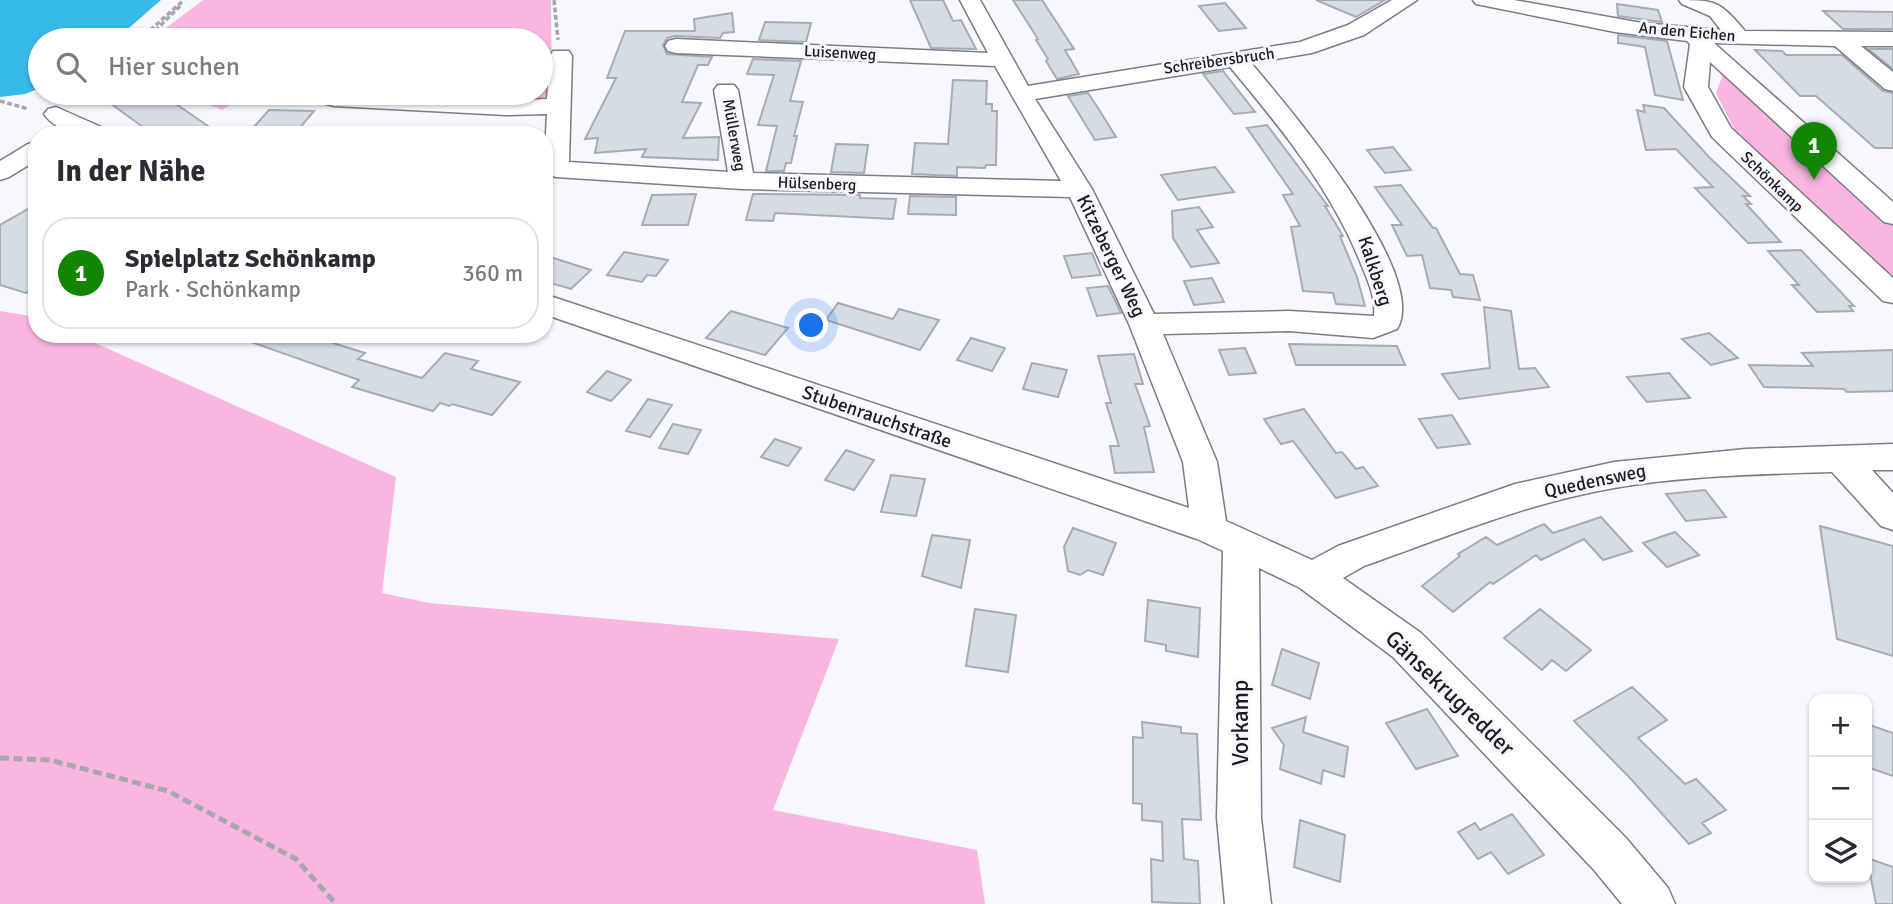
<!DOCTYPE html>
<html lang="de">
<head>
<meta charset="utf-8">
<style>
  body { margin:0; font-family:Signika,sans-serif; background:#f2f2f3; color:#2b2b33 }
  .controls { position:absolute; right:21px; bottom:21px; display:grid; overflow:hidden; border-radius:14px; box-shadow:0 2px 5px #0004 }
  .controls button { width:63px; height:63px; display:grid; place-items:center; padding:0; border:0; border-bottom:2px solid #e1e1e2; background:#fff; color:#2b2b33; font:35px sans-serif }
  .you { position:absolute; left:812px; top:326px; width:24px; height:24px; margin:-18px; border:5px solid #fff; border-radius:50%; background:#1a73e8; box-shadow:0 0 0 10px #1a73e833 }
  .badge { display:grid; place-items:center; width:46px; height:46px; border-radius:50%; background:#118601; color:#fff; font-size:23px; font-weight:700 }
  .pin { position:absolute; translate:-50% -58px; filter:drop-shadow(0 2px 4px #0008) }
  .pin::after { content:''; position:absolute; top:37px; width:24px; height:21px; background:inherit; clip-path:polygon(0 0,100% 0,50% 100%) }
  .list { margin:0; padding:0; list-style:none }
  h2 { display:flex; justify-content:space-between; align-items:center; height:91px; margin:0; padding:0 28px; font-size:30px }
  h2 small { font-size:23px; font-weight:400; color:#7c7c81 }
  .list li { display:grid; grid-template-columns:46px 1fr auto; gap:21px; align-items:center; box-sizing:border-box; height:112px; margin:0 14px 14px; padding:0 14px; border:2px solid #e1e1e2; border-radius:28px }
  .list b { display:block; font-size:26px; white-space:nowrap }
  .list p { margin:0; font-size:23px; white-space:nowrap; color:#7c7c81 }
  .list em { font-size:23px; font-style:normal; color:#7c7c81 }
  .icon { flex:none; width:38px; height:38px; fill:none; stroke:currentColor; stroke-width:2; stroke-linecap:round; stroke-linejoin:round }
  .map { position:relative; flex:none; width:1893px; height:904px; overflow:hidden }
  .search { position:absolute; background:#fff; box-shadow:0 2px 5px #0004; left:28px; top:28px; width:525px; height:77px; display:flex; align-items:center; gap:18px; box-sizing:border-box; padding:0 24px; border-radius:38px; color:#7c7c81; font-size:26px }
  .panel { position:absolute; background:#fff; box-shadow:0 2px 5px #0004; left:28px; top:126px; width:525px; height:217px; border-radius:28px }
  .map>svg:first-child { display:block }
  .green { fill:#fab6e0 }
  .water { fill:#36baea }
  .building { fill:#d5dce6; stroke:#a5acb5; stroke-width:2 }
  .lines { fill:none; stroke-linecap:round; stroke-linejoin:round }
  .minor-casing { stroke:#7b7c86; stroke-width:3 }
  .path-far1 { stroke:#a7a7ad; stroke-width:3.5; stroke-dasharray:5 2.5; stroke-linecap:butt }
  .path { stroke:#a7a7ad; stroke-width:5; stroke-dasharray:9 4.5; stroke-linecap:butt }
  .minor { fill:#fff; fill-rule:evenodd }
  .labels { text-anchor:middle; dominant-baseline:central; stroke-width:6; stroke-linejoin:round; paint-order:stroke }
  .far-street-label { font-size:16px; fill:#1c1c20; stroke:#f7f7fe }
  .street-label { font-size:19px; fill:#1c1c20; stroke:#f7f7fe }
  .near-street-label { font-size:23px; fill:#1c1c20; stroke:#f7f7fe }
</style>
</head>
<body>
<div class="map">
<svg width="1893" height="904" viewBox="0 0 1893 904">
  <rect width="100%" height="100%" fill="#f7f7fe"/>
  <path class="green" d="M203,0H551L552,102L340,93H541V40H150Z
    M1725,69L1893,225V285L1737,135L1716,93Z
    M182,93H250L222,110Z
    M0,311L37,317V334H75L396,477L382,593L429,603L839,639L773,810L977,850L985,904H0Z"/>
  <path class="water" d="M0,0H161L115,40H40V88L25,94L0,97Z"/>
  <path class="building" d="M910,0H943L953,21L961,20L976,49L931,48Z
    M1013,0H1042L1074,49L1065,50L1079,74L1057,79L1046,61L1048,59L1036,40L1038,39Z
    M1316,0H1385L1356,17Z
    M1225,3L1246,28L1219,31L1199,6Z
    M1617,4L1658,10L1662,22L1618,16Z
    M1823,11L1893,12V29H1843Z
    M732,13L734,32L723,33L720,38L675,36L667,38L663,45L667,54L712,57L708,65H698L682,102L701,103L683,138L719,137L718,160L642,157L646,149L595,153L598,138L585,139L616,78H607L625,31H695L694,19Z
    M765,22L811,23L806,42L759,40Z
    M1618,35L1667,41L1683,100L1655,95L1645,47L1618,43Z
    M1868,49H1893V69Z
    M1755,50L1782,51L1786,55H1842L1883,91L1893,93V148H1875L1816,96H1800Z
    M753,59L801,61L790,101L803,102L794,136H797L791,163H786L784,171H766L777,126L758,125L774,75L747,74Z
    M1223,71L1255,112L1234,114L1203,74Z
    M953,80L987,81L986,104H992V111H997L996,165H986L985,168L957,167V176L912,174L915,143L948,144Z
    M96,93H160L221,135H154Z
    M1088,93L1098,108L1116,137L1095,140L1068,96Z
    M1643,105L1664,108L1709,157L1750,196H1743L1751,204H1746L1781,242L1748,243L1695,188L1713,187L1676,149L1646,150L1637,110L1645,112Z
    M269,110L314,111L298,130L253,128Z
    M1267,125L1328,206H1325L1343,236H1340L1357,277L1365,306L1336,304L1333,293L1303,291L1291,227L1300,226L1283,195L1293,194L1247,128Z
    M836,144L868,145L864,173L831,172Z
    M1393,147L1411,170L1385,173L1367,150Z
    M1215,167L1234,192L1178,200L1161,175Z
    M1401,185L1433,228H1436L1460,274L1473,275L1480,300L1453,297L1451,290L1430,288L1422,255L1407,256L1392,225H1402L1375,187Z
    M696,194L688,225H642L652,195Z
    M753,194L860,195V198L896,199L893,219L775,213L773,221L746,220Z
    M910,196L956,197V215L908,214Z
    M37,204V285L26,293L0,285V225Z
    M1199,207L1213,227L1197,230L1219,263L1191,267L1173,238L1172,211Z
    M1801,250L1854,306H1849L1853,311L1817,312L1792,285H1799L1768,251Z
    M624,252L668,260L656,276L647,275L642,282L607,275Z
    M1092,253L1101,275L1072,278L1064,256Z
    M544,255L591,270L571,289L544,281Z
    M1212,278L1224,302L1194,305L1184,281Z
    M1108,286L1121,313L1097,316L1087,288Z
    M838,303L893,319L899,309L939,320L920,350L826,320Z
    M1484,307L1511,311L1519,369L1535,368L1549,387L1459,399L1442,374L1490,368Z
    M731,311L788,328L765,355L706,338Z
    M1709,333L1738,358L1711,365L1682,339Z
    M241,334H343L333,343L365,353L358,359L422,378L445,353L478,361L471,369L520,382L492,415L452,404L449,406L440,403L433,411L352,387L359,380L240,338Z
    M971,338L1005,348L992,371L957,360Z
    M1289,344L1397,346L1405,365H1296Z
    M1245,348L1256,373L1229,375L1219,350Z
    M1893,350V391L1847,392L1844,389L1764,387L1749,365L1813,366L1802,353Z
    M1134,354L1143,384H1135L1150,426L1144,427L1154,472L1115,473L1110,446H1119L1106,403H1111L1098,356Z
    M1032,363L1067,370L1058,397L1023,389Z
    M607,371L631,380L611,401L587,392Z
    M1669,373L1690,398L1647,402L1627,377Z
    M648,399L672,405L650,437L626,431Z
    M1304,409L1336,453L1342,452L1356,469L1363,467L1378,486L1336,498L1293,441L1281,444L1264,419Z
    M1452,415L1470,444L1437,448L1419,419Z
    M673,424L701,430L688,454L659,448Z
    M775,439L801,448L788,466L761,457Z
    M846,450L874,460L854,490L825,480Z
    M891,475L925,479L916,516L881,512Z
    M1705,490L1726,517L1686,521L1666,494Z
    M1601,517L1632,551L1603,560L1584,539L1541,560L1536,555L1493,584L1490,582L1453,612L1422,586L1460,556L1458,554L1486,537L1497,545L1544,524L1553,533Z
    M1820,526L1893,546V656L1837,639Z
    M1073,528L1116,543L1103,575L1088,570L1080,575L1068,571L1064,547Z
    M1675,532L1699,555L1667,567L1643,543Z
    M932,535L970,540L961,588L922,576Z
    M1148,600L1200,608L1198,657L1166,651V645L1145,641Z
    M975,609L1016,615L1008,672L966,666Z
    M1540,609L1591,650L1566,671L1552,660L1542,670L1504,638Z
    M1282,649L1319,663L1310,699L1272,685Z
    M1632,687L1667,720L1638,738L1685,784L1696,779L1726,810L1702,823L1711,833L1689,844L1630,778L1574,721Z
    M1427,709L1458,756L1416,769L1386,723Z
    M1306,717L1303,732L1348,747L1344,777L1323,770L1321,784L1280,769L1284,745L1272,728Z
    M1142,722L1181,727V733L1197,734L1201,820L1182,819L1184,859L1198,861L1200,904L1152,902L1151,859L1163,861L1162,822L1142,820V804L1133,803V737L1143,738Z
    M1867,724L1893,733V776L1867,767Z
    M1512,814L1544,855L1508,874L1491,852L1478,859L1458,832L1475,823L1480,830Z
    M1300,820L1345,835L1340,882L1294,867Z
    M1867,858L1893,867V904H1876Z"/>
  <g class="lines">
    <defs>
      <path id="minor" d="M960,0H980L1028,86L1300,42L1348,25L1392,0H1417L1364,35L1312,53L1251,63C1287,105 1431,275 1397,329L1373,338L1289,331L1163,334L1217,462L1226,521L1312,560L1338,546L1515,484L1614,462L1746,449L1893,444V470H1872L1893,493V530L1881,526L1832,472C1760,474 1685,476 1614,488C1527,503 1446,537 1364,566L1343,578L1421,633L1626,838L1668,888L1675,904H1622L1594,870L1393,657L1300,588L1259,568L1261,818L1271,904H1225L1217,818L1223,551L1197,539L544,314V294L1189,508L1183,462L1129,324L1070,197L742,189L556,177L547,174L544,170L547,114L506,115L334,106L326,104L322,99L331,93H349L506,101L547,99L550,56L553,51H569L572,56L569,162L728,172L714,90L718,85H734L738,90L753,173L1061,181L995,66L676,53L668,51L665,46L668,41L676,39L988,53ZM1230,67C1281,128 1331,189 1361,264C1368,281 1376,298 1374,316L1289,311L1154,314L1092,189L1035,99Z
        M1473,0H1514L1642,23L1721,30L1710,16L1682,4L1679,0C1717,0 1720,2 1745,31L1893,32V46H1861L1893,72V91L1885,89L1835,46L1714,43L1893,202V224L1884,222L1710,62L1708,87L1731,128L1893,278V303L1883,301L1712,137L1684,87L1690,44L1687,41L1615,32L1476,4Z
        M56,107L108,130L111,135C89,135 58,135 44,114L48,109Z
        M37,142V160L9,177L0,180V161L28,144Z"/>
    </defs>
    <use href="#minor" class="minor-casing"/>
    <path class="path-far1" d="M554,0L558,40
      M150,36L181,5
      M139,40L184,0
      M0,101L29,109"/>
    <path class="path" d="M0,758L50,760L168,791L296,859L336,904"/>
    <use href="#minor" class="minor"/>
  </g>
  <g class="labels">
    <g class="far-street-label">
      <text transform="translate(1687 32) rotate(5)">An den Eichen</text>
      <text transform="translate(840 53) rotate(3)">Luisenweg</text>
      <text transform="translate(1219 61) rotate(-8)">Schreibersbruch</text>
      <text transform="translate(734 135) rotate(80)">Müllerweg</text>
      <text transform="translate(1772 182) rotate(44)">Schönkamp</text>
      <text transform="translate(817 184) rotate(2)">Hülsenberg</text>
    </g>
    <g class="street-label">
      <text transform="translate(1111 256) rotate(64)">Kitzeberger Weg</text>
      <text transform="translate(1375 271) rotate(72)">Kalkberg</text>
      <text transform="translate(877 417) rotate(19)">Stubenrauchstraße</text>
      <text transform="translate(1595 481) rotate(-12)">Quedensweg</text>
    </g>
    <g class="near-street-label">
      <text transform="translate(1450 693) rotate(44)">Gänsekrugredder</text>
      <text transform="translate(1240 723) rotate(-90)">Vorkamp</text>
    </g>
  </g>
</svg>
<div class="controls">
<button>+</button>
<button>−</button>
<button><svg class="icon" aria-label="layers" viewBox="0 0 24 24"><path d="M12 4l9 5-9 5-9-5zM3 14l9 5 9-5"/></svg></button>
</div>
<div class="you"></div>
<div class="pin badge" style="left:1814px;top:180px">1</div>
<div class="search"><svg class="icon" aria-label="search" viewBox="0 0 24 24"><circle cx="10" cy="10" r="6"/><path d="M15 15l6 6"/></svg>Hier suchen</div>
<section class="panel">
<h2>In der Nähe<small></small></h2>
<ul class="list">
<li><span class="badge">1</span><div><b>Spielplatz Schönkamp</b><p>Park · Schönkamp</p></div><em>360 m</em></li>
</ul>
</section>
</div>
</body>
</html>
